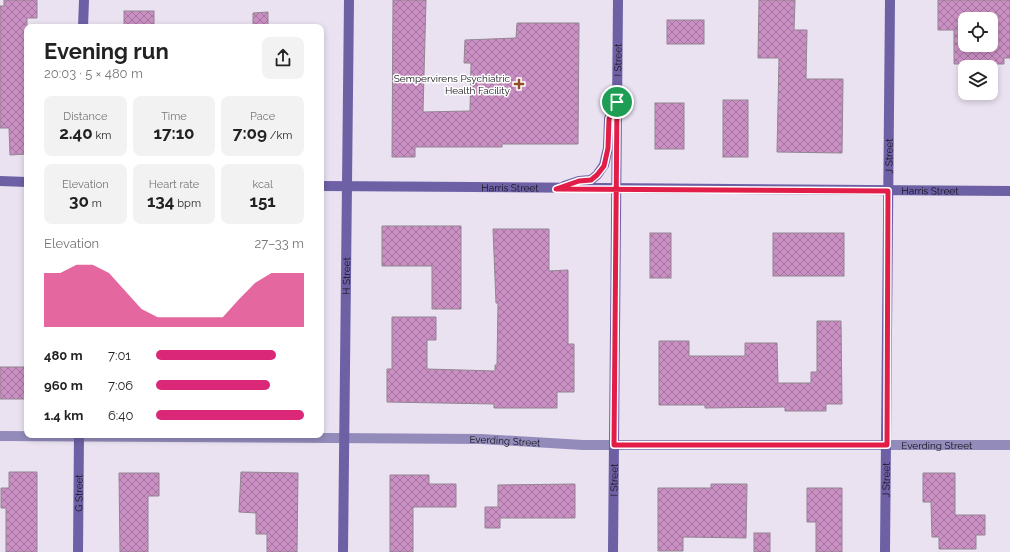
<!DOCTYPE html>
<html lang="en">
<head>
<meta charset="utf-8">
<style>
	body { margin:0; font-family:Raleway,sans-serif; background:#f2f2f2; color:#222; height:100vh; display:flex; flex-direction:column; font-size:15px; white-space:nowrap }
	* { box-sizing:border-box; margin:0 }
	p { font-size:13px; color:#767676 }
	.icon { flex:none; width:22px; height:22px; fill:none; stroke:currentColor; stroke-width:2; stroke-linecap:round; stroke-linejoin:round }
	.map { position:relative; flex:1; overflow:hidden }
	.panel { position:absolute; left:24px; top:24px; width:300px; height:414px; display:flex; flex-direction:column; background:#fff; border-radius:8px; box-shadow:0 2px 6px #0003 }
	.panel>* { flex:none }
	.buttons { position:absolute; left:958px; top:12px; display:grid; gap:8px }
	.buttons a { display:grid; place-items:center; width:40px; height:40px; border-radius:8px; background:#fff; box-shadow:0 2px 6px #0003; font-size:20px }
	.pin { position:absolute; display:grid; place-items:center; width:34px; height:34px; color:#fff; margin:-17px; border:2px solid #fff; border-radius:50%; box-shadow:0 1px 4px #0007 }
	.round { display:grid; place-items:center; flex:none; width:42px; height:42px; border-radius:8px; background:#f2f2f2 }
	.overview { display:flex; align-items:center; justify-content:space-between; height:68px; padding:0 20px }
	h1 { font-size:22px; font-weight:700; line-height:30px }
	.metrics { display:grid; grid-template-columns:repeat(3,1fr); gap:6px; height:68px; padding:4px 20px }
	.metrics div { display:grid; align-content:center; border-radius:8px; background:#f2f2f2; text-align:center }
	.metrics b { font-size:17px; font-weight:700 }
	.metrics small { font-size:11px; font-weight:400 }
	.metrics p { font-size:11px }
	.chart { height:112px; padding:8px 20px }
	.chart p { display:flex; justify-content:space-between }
	.chart svg { width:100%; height:72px; margin-top:4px; fill:#db2777; opacity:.7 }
	ul { padding:0 20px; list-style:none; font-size:13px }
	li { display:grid; grid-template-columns:64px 48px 1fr; align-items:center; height:30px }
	li i { height:10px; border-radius:5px; background:#db2777 }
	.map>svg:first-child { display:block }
</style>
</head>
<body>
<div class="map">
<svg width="1010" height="552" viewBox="0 0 1010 552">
	<defs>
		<pattern id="building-cross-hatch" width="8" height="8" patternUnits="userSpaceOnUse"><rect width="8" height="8" fill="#ca90c3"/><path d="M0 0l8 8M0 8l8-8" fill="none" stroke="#a3749e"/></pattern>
	</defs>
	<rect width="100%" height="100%" fill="#eae1f1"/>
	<!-- building -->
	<g fill="url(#building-cross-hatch)" stroke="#938591" fill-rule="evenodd">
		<polygon points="4,0 37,0 37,18 27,18 27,154 10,155 9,128 0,128 0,6 4,6"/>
		<polygon points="393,0 426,0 423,112 470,111 471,63 464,63 465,40 516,38 517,23 579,23 578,144 502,144 502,147 415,147 415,157 392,157"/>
		<polygon points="759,0 795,0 794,30 807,30 806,79 843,79 842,153 777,152 779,58 758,58"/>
		<path d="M938,0h72v58h-6v6h-50v-34h-16zM965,19h26v26h-26z"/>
		<rect x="124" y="11" width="30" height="16"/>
		<polygon points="268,12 268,27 253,27 253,13"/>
		<rect x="667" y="20" width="37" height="24"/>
		<rect x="723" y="100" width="25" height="57"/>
		<rect x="655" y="103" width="29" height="46"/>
		<polygon points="382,226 461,226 461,309 432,309 432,266 382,266"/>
		<polygon points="493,229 549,229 549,271 568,270 568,344 574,344 574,392 557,392 557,408 494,408 494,404 387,402 387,369 392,369 392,317 436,317 436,340 427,340 427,369 495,371 495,365 497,365 498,303 496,303"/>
		<rect x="650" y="233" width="21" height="45"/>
		<rect x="773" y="233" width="71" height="43"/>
		<polygon points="817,321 841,321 842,404 826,404 826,411 785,411 785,407 705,408 705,405 659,405 659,341 689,341 689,356 745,356 745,343 777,343 778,383 811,383 811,372 817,372"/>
		<rect x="0" y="367" width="27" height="32"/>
		<polygon points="9,472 37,472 37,552 6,552 6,508 1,508 1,488 9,488"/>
		<polygon points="241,472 298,473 297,552 267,552 267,534 256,534 256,513 239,512"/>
		<polygon points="119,473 159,473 159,496 148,496 148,552 120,552"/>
		<polygon points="923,473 955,473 955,515 985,515 985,535 976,535 976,549 939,549 939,537 932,537 931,502 923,502"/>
		<polygon points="390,475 429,475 429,484 456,484 456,507 413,507 413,552 390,552"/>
		<polygon points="575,484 575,518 500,518 500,528 485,528 485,507 498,507 498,485"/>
		<polygon points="711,484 747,484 746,538 683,537 683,551 658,551 658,488 711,488"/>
		<polygon points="807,488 842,488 842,552 816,552 816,522 807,522"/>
		<rect x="754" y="533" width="16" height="19"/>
	</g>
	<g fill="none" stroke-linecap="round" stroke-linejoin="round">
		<!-- street -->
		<path stroke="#938cbb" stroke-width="10" id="s1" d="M0,436l481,3 102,6h427"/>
		<!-- secondary -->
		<g stroke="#6e60a5" stroke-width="10">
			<polyline points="83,27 84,0"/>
			<polyline points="0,181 27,182"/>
			<path id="s2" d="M321,186l689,5"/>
			<polyline points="564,186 579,181 591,180 597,175 604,165 608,148 609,119 615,105"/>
			<path id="s3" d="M78,552l1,-117"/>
			<path id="s4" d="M343,552l6,-552"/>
			<path id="s5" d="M613,552l5,-552"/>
			<path id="s6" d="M885,552l5,-552"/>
		</g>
	</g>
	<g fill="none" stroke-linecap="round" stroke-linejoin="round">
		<!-- route casing -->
		<g stroke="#fff" stroke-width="8">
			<polyline id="route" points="617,102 614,445 887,445 888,191 556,189 579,181 591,180 597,175 604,166 608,148 609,119 617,102"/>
		</g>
		<!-- route -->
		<use href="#route" stroke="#e11d48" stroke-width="5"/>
	</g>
	<!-- markers -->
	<path fill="#934e24" stroke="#fff" stroke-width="1.5" d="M517 78h4v4h4v4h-4v4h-4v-4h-4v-4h4z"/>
	<g text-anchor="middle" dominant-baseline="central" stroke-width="3" stroke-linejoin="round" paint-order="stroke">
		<!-- street labels -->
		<g font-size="10" fill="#161319" stroke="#fff">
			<text stroke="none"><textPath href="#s5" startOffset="492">I Street</textPath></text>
			<text stroke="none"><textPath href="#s6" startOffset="396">J Street</textPath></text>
			<text stroke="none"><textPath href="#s2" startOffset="189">Harris Street</textPath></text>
			<text stroke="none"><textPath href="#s2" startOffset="609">Harris Street</textPath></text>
			<text stroke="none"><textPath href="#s4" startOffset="276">H Street</textPath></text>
			<text stroke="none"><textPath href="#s1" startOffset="505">Everding Street</textPath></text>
			<text stroke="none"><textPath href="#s1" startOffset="937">Everding Street</textPath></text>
			<text stroke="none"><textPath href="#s5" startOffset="72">I Street</textPath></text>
			<text stroke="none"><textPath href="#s6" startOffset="72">J Street</textPath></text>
			<text stroke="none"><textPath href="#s3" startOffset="59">G Street</textPath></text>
		</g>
		<!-- poi labels -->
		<g font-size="10" fill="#161319" stroke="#fff" text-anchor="end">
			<text x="510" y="78">Sempervirens Psychiatric<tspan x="510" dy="12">Health Facility</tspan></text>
		</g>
	</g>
</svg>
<div class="buttons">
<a><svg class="icon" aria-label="locate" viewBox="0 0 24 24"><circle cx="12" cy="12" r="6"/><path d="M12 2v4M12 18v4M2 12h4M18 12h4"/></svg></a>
<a><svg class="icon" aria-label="layers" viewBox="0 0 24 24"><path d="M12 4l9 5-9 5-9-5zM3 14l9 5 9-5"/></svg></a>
</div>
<div class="pin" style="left:617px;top:102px;background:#1e9e55"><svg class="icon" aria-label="arrive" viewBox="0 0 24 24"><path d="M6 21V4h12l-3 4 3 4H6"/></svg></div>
<section class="panel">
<div class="overview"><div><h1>Evening run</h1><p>20:03 · 5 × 480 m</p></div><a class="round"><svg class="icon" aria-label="share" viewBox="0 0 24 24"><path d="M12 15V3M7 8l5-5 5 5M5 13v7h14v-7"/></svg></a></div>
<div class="metrics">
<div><p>Distance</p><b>2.40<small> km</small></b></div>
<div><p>Time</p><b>17:10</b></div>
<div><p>Pace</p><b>7:09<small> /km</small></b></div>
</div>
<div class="metrics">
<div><p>Elevation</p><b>30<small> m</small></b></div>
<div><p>Heart rate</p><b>134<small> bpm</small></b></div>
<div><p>kcal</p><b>151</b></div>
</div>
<div class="chart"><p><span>Elevation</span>27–33 m</p>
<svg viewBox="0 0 160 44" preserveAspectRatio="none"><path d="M0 44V11L10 11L20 6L30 6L40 11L50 22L60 33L70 38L80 38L90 38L100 38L110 38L120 27L130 17L140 11L150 11L160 11V44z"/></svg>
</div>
<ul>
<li><b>480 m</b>7:01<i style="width:81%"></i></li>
<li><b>960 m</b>7:06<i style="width:77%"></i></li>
<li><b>1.4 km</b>6:40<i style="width:100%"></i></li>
</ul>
</section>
</div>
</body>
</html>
